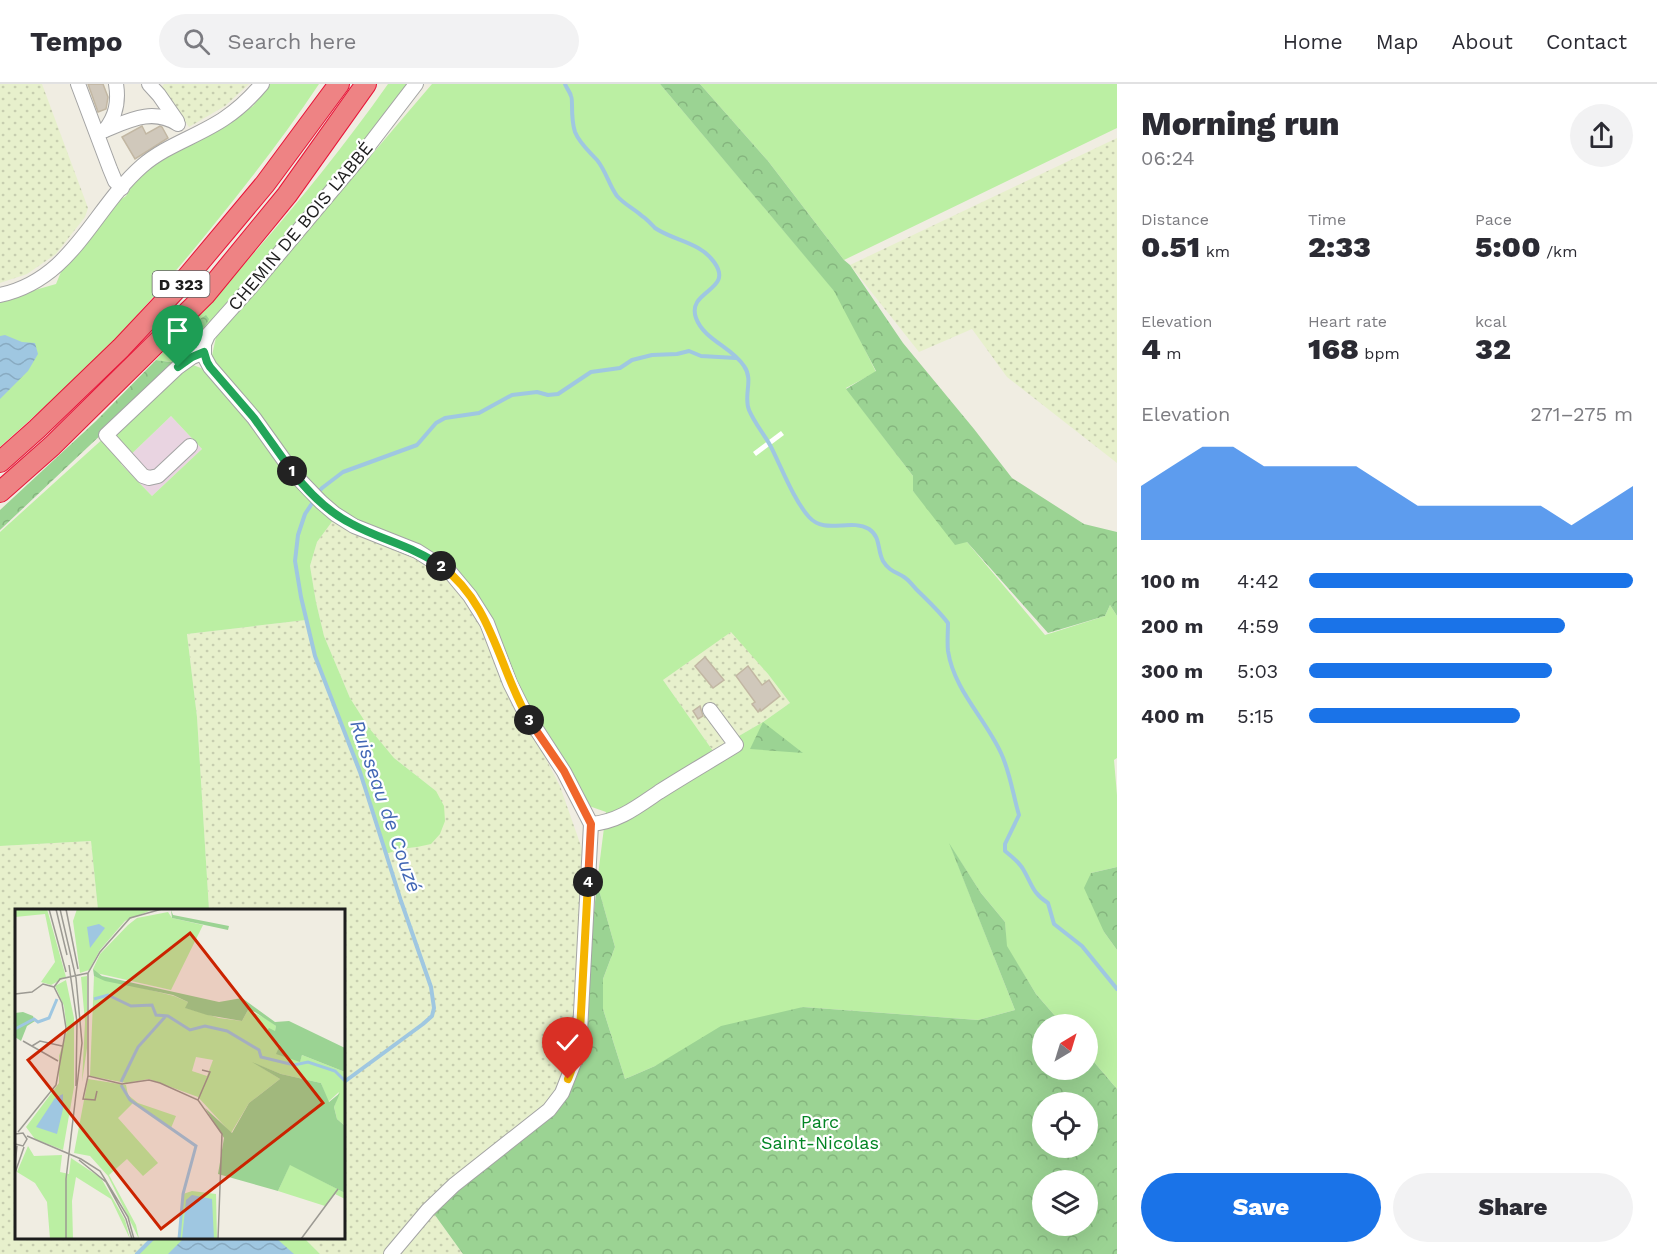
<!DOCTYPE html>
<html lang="en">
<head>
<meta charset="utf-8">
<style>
	body { margin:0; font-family:"Work Sans",sans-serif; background:#f2f2f3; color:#2b2b33; height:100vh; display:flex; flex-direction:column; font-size:22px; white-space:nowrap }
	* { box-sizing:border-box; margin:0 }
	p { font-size:20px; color:#7c7c81 }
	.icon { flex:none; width:33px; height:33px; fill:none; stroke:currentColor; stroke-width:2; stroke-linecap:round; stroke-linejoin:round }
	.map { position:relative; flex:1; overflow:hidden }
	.drawer { display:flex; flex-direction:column; background:#fff; width:540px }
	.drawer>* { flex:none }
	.needle { width:39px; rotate:38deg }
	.tools { position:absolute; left:1032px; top:930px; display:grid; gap:12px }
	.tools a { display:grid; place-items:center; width:66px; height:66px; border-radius:50%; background:#fff; box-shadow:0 6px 24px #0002; font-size:30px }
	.pin { position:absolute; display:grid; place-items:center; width:51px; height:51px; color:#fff; margin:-62px -26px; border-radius:50% 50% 50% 0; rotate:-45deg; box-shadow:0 0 6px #0007 }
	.pin .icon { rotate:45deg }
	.km { position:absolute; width:30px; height:30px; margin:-15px; border-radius:50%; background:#222; color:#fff; font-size:16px; line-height:30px; text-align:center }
	.round { display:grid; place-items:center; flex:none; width:63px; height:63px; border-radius:32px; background:#f2f2f3 }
	.summary { display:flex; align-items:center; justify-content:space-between; height:102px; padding:0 24px }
	h1 { font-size:33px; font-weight:800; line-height:45px }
	.stats { display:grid; grid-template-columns:repeat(3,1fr); gap:9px; height:102px; padding:6px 24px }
	.stats div { display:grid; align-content:center }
	.stats b { font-size:30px; font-weight:800 }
	.stats small { font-size:16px; font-weight:400 }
	.stats p { font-size:16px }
	.chart { height:168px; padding:12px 24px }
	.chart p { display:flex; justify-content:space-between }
	.chart svg { width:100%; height:108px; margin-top:6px; fill:#1a73e8; opacity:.7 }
	.action { display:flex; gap:12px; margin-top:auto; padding:12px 24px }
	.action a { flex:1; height:69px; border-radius:36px; background:#1a73e8; color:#fff; font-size:24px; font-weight:800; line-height:69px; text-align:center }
	.action a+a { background:#f2f2f3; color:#2b2b33 }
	ul { padding:0 24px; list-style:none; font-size:20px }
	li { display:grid; grid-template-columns:96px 72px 1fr; align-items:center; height:45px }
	li i { height:15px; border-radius:8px; background:#1a73e8 }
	header { display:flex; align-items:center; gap:36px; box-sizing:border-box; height:84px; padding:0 30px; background:#fff; border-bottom:2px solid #e1e1e2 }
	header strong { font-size:28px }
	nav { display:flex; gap:33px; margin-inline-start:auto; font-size:21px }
	.search { width:420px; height:54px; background:#f2f2f3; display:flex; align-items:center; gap:15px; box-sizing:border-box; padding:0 21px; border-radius:33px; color:#7c7c81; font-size:22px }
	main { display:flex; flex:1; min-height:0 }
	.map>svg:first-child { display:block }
</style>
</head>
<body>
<header>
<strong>Tempo</strong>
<div class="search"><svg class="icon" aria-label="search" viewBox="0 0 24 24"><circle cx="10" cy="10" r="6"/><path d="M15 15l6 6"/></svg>Search here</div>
<nav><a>Home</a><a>Map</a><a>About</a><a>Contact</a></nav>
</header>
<main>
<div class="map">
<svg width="1117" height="1170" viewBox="0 0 1117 1170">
	<defs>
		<pattern id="farmland-dots" width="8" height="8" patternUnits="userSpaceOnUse" patternTransform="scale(1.5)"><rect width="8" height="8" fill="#e7f0cc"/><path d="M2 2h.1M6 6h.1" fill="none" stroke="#c6cdaf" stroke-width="1.8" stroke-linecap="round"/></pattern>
		<pattern id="forest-crowns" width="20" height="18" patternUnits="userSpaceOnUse" patternTransform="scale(1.5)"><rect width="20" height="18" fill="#9bd393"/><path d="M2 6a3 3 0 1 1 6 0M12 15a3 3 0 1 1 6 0" fill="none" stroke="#85b57e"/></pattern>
		<pattern id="water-waves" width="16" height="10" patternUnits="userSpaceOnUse" patternTransform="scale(1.5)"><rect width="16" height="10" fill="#9fc7e1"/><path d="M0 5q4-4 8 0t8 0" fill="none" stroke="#88aac1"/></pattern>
	</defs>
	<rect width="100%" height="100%" fill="#f0ede2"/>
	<!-- industrial -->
	<polygon fill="#e9d4e1" points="171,332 202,365 152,412 121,380"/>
	<!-- farmland -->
	<g fill="url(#farmland-dots)">
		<polygon points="0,0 42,0 88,124 85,133 56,170 27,190 0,199"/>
		<polygon points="164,0 249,0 225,22 189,43 161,4"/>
		<polygon points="1117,54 1117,379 1007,293 972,245 919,268 850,181"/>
		<polygon points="334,435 421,473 446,492 468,514 535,654 560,702 582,765 574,963 551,1018 385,1170 320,1170 304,1154 344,1154 344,826 209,826 197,633 187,550 306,536 315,572 360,688 386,769 399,765 417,763 436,707 394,674 369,645 350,614 324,552 316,518 310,482 317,458"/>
		<polygon points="732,547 768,590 790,619 763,638 713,667 663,596"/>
		<polygon points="91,757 98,826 16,826 16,1154 153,1154 137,1170 0,1170 0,762"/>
		<polygon points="432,1127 463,1170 396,1170"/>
	</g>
	<!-- grass -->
	<g fill="#bbefa3" fill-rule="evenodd">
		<path d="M269,0h50c-33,50 -69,96 -107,143 -34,42 -70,84 -108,124 -33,33 -69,64 -104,96v-147l56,-16 7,-17 55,-66 8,-5 10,-17 33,-26 60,-32 24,-15z"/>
		<path d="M388,0h23l-42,55 -157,184 -23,21 -12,19 -21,-3c83,-87 163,-178 232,-276z"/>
		<path d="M432,0h228l178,211 38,77 -30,16 67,88v15l54,51 78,93 60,-19 5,-11 7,11v142l-3,2 3,35v72l-26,6 13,59 13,18v139l-29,-34v-31h-26l-26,-30 -30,-48 -1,-24 -24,-29 -30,-46 64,163 -37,10 -175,-13 -148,59 -30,13 -22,-70v-30l12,-32 -18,-64 9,-71 -17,-6 -67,-109 -47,-103 -137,-83 -23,-22 -104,-129 5,-23zM731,548l37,42 22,29 -27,19 -50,29 -50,-71z"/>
		<polygon points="700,0 1117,0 1117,44 844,176 768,77"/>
		<path d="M193,281l13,5 93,117 35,32 -17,23 -7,24 6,36 8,34 26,62 19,30 25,30 42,33 8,15 1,15 -5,13 -9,10 -14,3 -17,2 -14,5 -26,-82 -45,-116 -9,-36 -119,14 10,83 12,193h-111l-7,-69 -91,5v-314l180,-163zM171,332l31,33 -50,47 -31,-32z"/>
		<polygon points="153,1154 304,1154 320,1170 138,1170"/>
	</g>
	<!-- forest -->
	<g fill="url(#forest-crowns)" fill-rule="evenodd">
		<polygon points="660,0 700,0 768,77 844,176 850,181 903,259 974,345 1012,394 1084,440 1117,448 1117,532 1110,521 1105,532 1048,549 967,458 955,461 913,407 913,392 846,305 876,287 834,207"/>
		<path d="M206,231l3,4c-3,8 -10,15 -19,17l-2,-2c4,-9 10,-14 18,-19z"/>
		<polygon points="156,276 177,279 0,446 0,426 96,337"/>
		<polygon points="763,638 803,669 750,665"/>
		<path d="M949,759l32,50 24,29 2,24 29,48 26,30h-20v46h46v-15l29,34v165h-654l-31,-43 131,-112 25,-130 9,-86 18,64 -12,32v30l22,70 30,-13 66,-40 82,-19 175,13 37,-10zM1042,1018h46v46h-46zM1042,1096h46v46h-46z"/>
		<polygon points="1117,783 1117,866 1104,848 1084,804 1091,789"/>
	</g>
	<!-- water -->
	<g fill="url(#water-waves)">
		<polygon points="5,251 22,258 35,259 38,270 28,287 0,315 0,252"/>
		<polygon points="184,1154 276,1154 294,1170 168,1170"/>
	</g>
	<!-- pier -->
	<polygon fill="#fff" points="781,347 784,351 756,372 753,368"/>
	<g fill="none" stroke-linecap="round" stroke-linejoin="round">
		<!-- stream -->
		<g stroke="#9fc7e1" stroke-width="4">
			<path d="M565,0c2,5 5,8 6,12 1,0 1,8 1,9 0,9 0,18 3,27 5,12 14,19 22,28 9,11 12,25 20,36 7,8 17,13 25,20 5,3 9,8 13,12 19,13 45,14 59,34 21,29 -28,28 -18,56 8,22 36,29 48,48 10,14 -1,29 5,44 5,12 14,23 21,35 11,21 23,54 39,72 16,18 41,1 60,12 12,8 8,21 14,32 6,10 13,11 21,16 5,3 9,9 13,13 11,11 22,21 31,33 0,9 -1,19 0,28 6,39 37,67 53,102 9,19 12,42 18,62l-14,29v7c6,5 14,11 18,18 9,15 9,24 25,34l6,21 28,22 35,43"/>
			<polyline points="318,409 322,404 343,388 417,361 436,339 445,334 479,329 512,311 537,308 548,311 558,310 591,288 620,284 632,276 652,271 677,270 689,267 701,272 736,274"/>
			<polyline points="313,418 305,430 298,451 295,477 301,513 315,572 360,688 401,817 431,903 434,924 432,932 423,940 344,998"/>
			<polyline points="137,1170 153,1154"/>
		</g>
	</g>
	<!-- building -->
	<g fill="#d0c8bb" stroke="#c2b7a3" stroke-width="1.5">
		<polygon points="88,0 103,0 108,13 106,25 98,28"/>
		<polygon points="142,42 146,50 160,42 162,43 168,54 135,75 122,53"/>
		<polygon points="705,573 724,596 713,604 695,582"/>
		<polygon points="748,582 762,601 769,596 780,612 761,627 760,625 758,628 752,620 755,618 736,592"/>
		<polygon points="700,622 703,632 698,635 693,627"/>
	</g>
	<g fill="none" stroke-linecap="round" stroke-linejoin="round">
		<!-- minor casing -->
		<g stroke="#a4a4a4" stroke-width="16">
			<g id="minor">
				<polyline points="78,0 110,85 115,97 122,104"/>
				<polyline points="149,0 159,11 177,37"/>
				<path d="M105,46c11,-14 14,-28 11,-46"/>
				<path d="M97,49c28,-10 53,-27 81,-9"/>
				<path d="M0,211c73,-16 92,-85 142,-129 24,-21 57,-30 83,-48 15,-10 26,-21 37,-34"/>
				<polyline points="190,362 158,392 149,394 143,392 106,351 178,283 192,273 204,268"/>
				<path d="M591,740c27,-2 46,-17 68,-32 25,-16 51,-31 77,-47l-26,-35"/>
				<polyline points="391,1170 428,1126 454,1101 549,1026 562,1009 579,966 591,740 564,688 522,623 510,599 487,539 470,512 450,488 417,467 354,442 335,430 321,418 294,390 254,334 210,283 204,272 204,260 208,251 257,196 360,73 416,0"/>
			</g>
		</g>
		<!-- highway casing -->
		<g stroke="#e81438" stroke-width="22">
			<g id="highway">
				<polyline points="0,378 37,345 121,264 183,198 265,100 339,0"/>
				<polyline points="0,408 52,362 205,211 287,111 366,0"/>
			</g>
		</g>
		<!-- minor -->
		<use href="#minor" stroke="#fff" stroke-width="14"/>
		<!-- highway -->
		<use href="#highway" stroke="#ee8384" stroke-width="20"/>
	</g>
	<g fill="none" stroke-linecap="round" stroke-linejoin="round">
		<!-- split-1 casing -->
		<g stroke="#fff" stroke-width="12">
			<polyline id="split-1" points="178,283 192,273 204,268 207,278 210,283 254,334 292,387"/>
		</g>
		<!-- split-2 casing -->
		<g stroke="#fff" stroke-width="12">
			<path id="split-2" d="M292,387c16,21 36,41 60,53 29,16 61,22 89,42"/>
		</g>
		<!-- split-3 casing -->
		<g stroke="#fff" stroke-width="12">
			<path id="split-3" d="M441,482c51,37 58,103 88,154"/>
		</g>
		<!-- split-4 casing -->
		<g stroke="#fff" stroke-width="12">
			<polyline id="split-4" points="529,636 564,687 591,740 588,798"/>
		</g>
		<!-- split-5 casing -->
		<g stroke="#fff" stroke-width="12">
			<polyline id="split-5" points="568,995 579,966 588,798"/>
		</g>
		<!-- split-1 -->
		<use href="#split-1" stroke="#22a559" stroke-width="8"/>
		<!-- split-2 -->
		<use href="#split-2" stroke="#22a559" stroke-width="8"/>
		<!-- split-3 -->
		<use href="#split-3" stroke="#f5b400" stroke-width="8"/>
		<!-- split-4 -->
		<use href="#split-4" stroke="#f0652b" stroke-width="8"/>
		<!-- split-5 -->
		<use href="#split-5" stroke="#f5b400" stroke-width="8"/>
	</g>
	<g text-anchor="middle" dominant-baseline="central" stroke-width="4.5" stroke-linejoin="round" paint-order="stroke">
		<!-- shield labels -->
		<rect fill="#fff" stroke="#616161" stroke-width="1.5" x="152.5" y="187" width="57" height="26" rx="4.5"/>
		<g font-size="16" font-weight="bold" fill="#1d1d1d">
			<text x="181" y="200">D 323</text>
		</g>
		<!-- street labels -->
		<g font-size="18" fill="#1d1d1d" stroke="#fff">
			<text transform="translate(300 142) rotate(-50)">CHEMIN DE BOIS L'ABBÉ</text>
		</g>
		<!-- park labels -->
		<g font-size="18" fill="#028524" stroke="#fff">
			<text x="820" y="1037">Parc<tspan x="820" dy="21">Saint-Nicolas</tspan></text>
		</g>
		<!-- water labels -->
		<g font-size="20" font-style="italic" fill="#4267b5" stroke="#fff">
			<text transform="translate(386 722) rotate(71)">Ruisseau de Couzé</text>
		</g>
	</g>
	<!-- overview -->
	<g transform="translate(15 825)">
		<rect width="330" height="330" fill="#f0ede2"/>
		<path d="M0,0h32l19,68 -15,8 -10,-3 14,-20 -10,-48 -30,3zM62,0h77l-29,12 -25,29 -11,20 -9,3 -7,-52zM153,3l4,6 31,7 -32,65 -75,-17 -3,-4 7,-15 28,-29 9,-7zM72,67v72l-5,34 3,-60 -4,-45zM79,67l80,20 14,6 -2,6 33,10 23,3 6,-11 17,8 11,8 -2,14 26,21 2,-6 43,17v54l-8,-7 -3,-12 5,-15 -11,10 -7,-19 -40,-9 -25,-10 24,15 -31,24 -18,30 -33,-36 -49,-18 -23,4 -36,-7zM181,148l17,3 -6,16 -15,-5zM51,71l8,38v69l-11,63 -28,-11 -9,-12 33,-44v-27l8,-25 -3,-25 -9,-20zM73,170l38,6 2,10 10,8 38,13 -5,12 -38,-25 -15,15 40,45 -15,13 -16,-17 -18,16 27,50 3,14 -31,-63 -18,-20 -16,-3zM13,237l6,10 28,-1 -2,17 9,2 2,-16 30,20 24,42 5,19 -19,-40 -35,-22 -4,24 1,38h-23l-3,-37 -12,-19 -18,-11zM275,255l55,29v6l-10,-5 -10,12 -47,-15zM177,282l24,3 1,45h-38l4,-45z" fill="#bbefa3" fill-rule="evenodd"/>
		<path d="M156,1l2,5 56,11 -1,4 -56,-12zM78,60l9,7 117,26 23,-4 33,24 14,-1 56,27v24l-43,-17 -2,7 -24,-8 4,-9 -14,-13 3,-4 6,3 1,-5 -21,-14 -7,-2 -6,11 -35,-6 -22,-7 3,-6 -15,-7 -68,-14 -11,-5zM8,103l10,4 2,5 -8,5 -6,15 -6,-4v-24zM237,153l29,12 40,9 8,19 11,-9 -6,14 3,12 8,7v67l-55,-28 -12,26 -60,-17 6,-36 -19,-30 27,25 17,-30 31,-24z" fill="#9bd393"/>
		<path d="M84,15l6,4 -15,20 -3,-21zM48,185v15l-6,25 -21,-7 19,-29zM177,286l20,4 2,40h-32l4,-39z" fill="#9fc7e1"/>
		<path fill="none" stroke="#9fc7e1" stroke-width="3" d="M79,90l14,-4 23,11 21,-1 4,10 12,1 22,14 15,-4 22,5 32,19 2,7 33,8 14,-3 27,9 10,10M0,120l19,-10 4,3 11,-4 8,-19M106,173l17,-35 27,-30M106,176l9,15 66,46 -13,48 -4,45"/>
		<path fill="none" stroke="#9c9a93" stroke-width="1.5" d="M34,0l17,63M41,0l11,46M45,0l16,69 6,65 -16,136v60M51,0l12,60M54,56l8,57 -1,64M73,64v103l34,8 27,-4 11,3 38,17 24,34 -4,105M39,78l6,-8 28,-6 12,-21 30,-34 32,-9M0,85l17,-2 11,-8 11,3 8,16 4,25 -10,57 -38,47M8,132l35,20M17,137l8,-5 22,5M73,167l-5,23 12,1 2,-9M183,191l12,-28 -8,-2M0,225l8,-1 4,6 -4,7 -8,-2M12,227l54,23 19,12 28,46 6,22M64,251l27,22 20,37 6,20M0,256l2,-19M0,264l9,-26M286,330l37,-50"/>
		<path fill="#cb2300" fill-opacity="0.15" stroke="#cb2300" stroke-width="3" d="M175,24l133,170 -162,126 -133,-169z"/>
		<rect width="330" height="330" fill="none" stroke="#1d1d1d" stroke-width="3"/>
	</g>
</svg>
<div class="tools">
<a><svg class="needle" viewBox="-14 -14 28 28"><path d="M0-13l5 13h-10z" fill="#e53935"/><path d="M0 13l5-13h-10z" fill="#7c7c81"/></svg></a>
<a><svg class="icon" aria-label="locate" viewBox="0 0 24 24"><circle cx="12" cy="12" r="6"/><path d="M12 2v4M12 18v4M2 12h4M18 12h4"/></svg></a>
<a><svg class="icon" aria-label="layers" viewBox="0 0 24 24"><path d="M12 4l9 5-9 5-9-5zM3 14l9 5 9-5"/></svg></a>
</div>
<div class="pin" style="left:178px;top:283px;background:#1e9e55"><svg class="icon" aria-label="arrive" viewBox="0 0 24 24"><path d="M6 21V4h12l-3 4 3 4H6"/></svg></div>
<div class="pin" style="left:568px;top:995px;background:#d93025"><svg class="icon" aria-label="check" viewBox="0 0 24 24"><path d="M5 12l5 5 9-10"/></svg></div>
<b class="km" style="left:292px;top:387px">1</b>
<b class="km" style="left:441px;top:482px">2</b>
<b class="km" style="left:529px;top:636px">3</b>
<b class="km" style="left:588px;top:798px">4</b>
</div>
<section class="drawer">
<div class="summary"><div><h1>Morning run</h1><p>06:24</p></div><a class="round"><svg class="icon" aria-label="share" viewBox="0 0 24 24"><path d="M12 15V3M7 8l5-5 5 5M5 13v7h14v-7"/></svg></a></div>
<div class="stats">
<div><p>Distance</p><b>0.51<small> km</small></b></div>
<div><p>Time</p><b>2:33</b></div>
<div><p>Pace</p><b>5:00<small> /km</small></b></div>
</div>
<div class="stats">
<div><p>Elevation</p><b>4<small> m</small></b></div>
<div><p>Heart rate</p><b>168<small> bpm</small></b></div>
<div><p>kcal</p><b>32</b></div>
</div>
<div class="chart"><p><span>Elevation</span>271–275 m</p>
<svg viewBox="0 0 160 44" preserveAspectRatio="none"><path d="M0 44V22L10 14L20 6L30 6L40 14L50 14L60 14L70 14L80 22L90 30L100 30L110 30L120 30L130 30L140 38L150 30L160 22V44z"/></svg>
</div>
<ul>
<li><b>100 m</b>4:42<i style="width:100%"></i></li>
<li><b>200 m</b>4:59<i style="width:79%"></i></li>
<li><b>300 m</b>5:03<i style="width:75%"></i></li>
<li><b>400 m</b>5:15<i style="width:65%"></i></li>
</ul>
<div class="action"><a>Save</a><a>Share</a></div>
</section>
</main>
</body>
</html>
